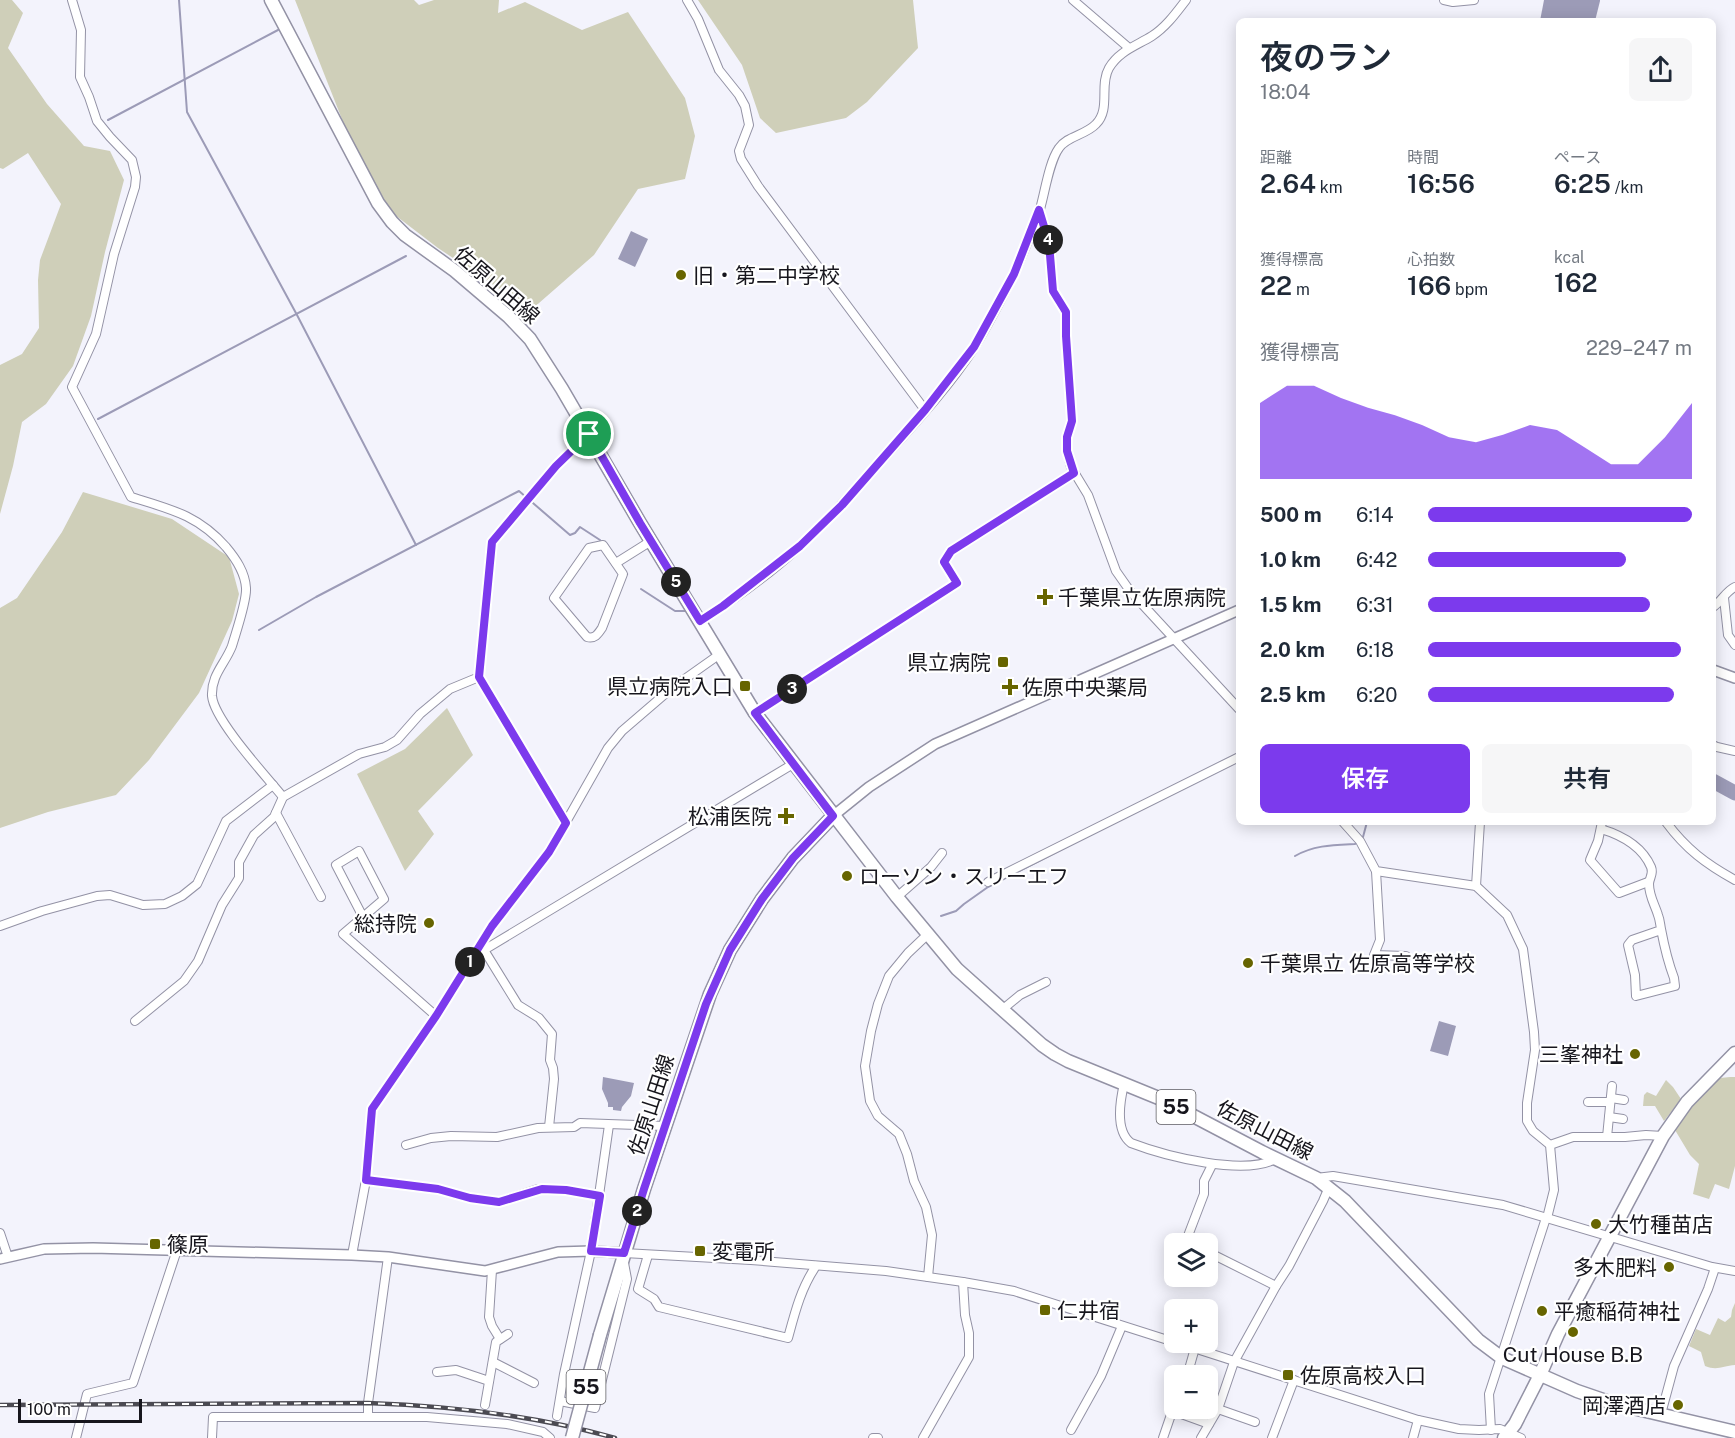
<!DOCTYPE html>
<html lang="ja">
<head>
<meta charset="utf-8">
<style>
	body { margin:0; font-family:"Public Sans","Noto Sans JP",sans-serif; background:#f6f6f7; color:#1f2937; height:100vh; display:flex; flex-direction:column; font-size:22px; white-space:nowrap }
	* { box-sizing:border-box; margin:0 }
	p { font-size:20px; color:#747a83 }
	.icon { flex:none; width:33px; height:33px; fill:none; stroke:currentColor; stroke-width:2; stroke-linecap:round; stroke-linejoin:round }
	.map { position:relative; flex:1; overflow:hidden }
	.drawer { position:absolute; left:1236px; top:18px; width:480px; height:807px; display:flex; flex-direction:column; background:#fff; border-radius:9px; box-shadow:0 3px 15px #0003 }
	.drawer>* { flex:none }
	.controls { position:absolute; left:1164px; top:1233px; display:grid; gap:12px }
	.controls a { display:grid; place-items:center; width:54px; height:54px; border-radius:9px; background:#fff; box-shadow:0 3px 15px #0003; font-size:30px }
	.scale { position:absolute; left:18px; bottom:15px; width:124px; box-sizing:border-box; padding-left:6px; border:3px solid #17161d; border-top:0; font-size:16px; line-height:21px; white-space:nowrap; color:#17161d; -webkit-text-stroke:4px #fff; paint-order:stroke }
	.pin { position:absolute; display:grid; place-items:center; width:51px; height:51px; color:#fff; margin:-26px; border:3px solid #fff; border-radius:50%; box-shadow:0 2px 6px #0007 }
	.km { position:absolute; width:30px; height:30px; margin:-15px; border-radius:50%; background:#222; color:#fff; font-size:16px; line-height:30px; text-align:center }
	.round { display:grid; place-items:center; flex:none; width:63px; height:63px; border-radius:9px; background:#f6f6f7 }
	.headline { display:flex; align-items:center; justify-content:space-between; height:102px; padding:0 24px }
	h1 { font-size:33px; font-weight:600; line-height:45px }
	.metrics { display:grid; grid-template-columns:repeat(3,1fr); gap:9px; height:102px; padding:6px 24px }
	.metrics div { display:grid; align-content:center }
	.metrics b { font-size:26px; font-weight:600 }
	.metrics small { font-size:16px; font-weight:400 }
	.metrics p { font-size:16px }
	.chart { height:168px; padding:12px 24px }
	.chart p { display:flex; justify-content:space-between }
	.chart svg { width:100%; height:108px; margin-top:6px; fill:#7c3aed; opacity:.7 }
	.action { display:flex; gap:12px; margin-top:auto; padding:12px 24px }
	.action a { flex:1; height:69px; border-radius:9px; background:#7c3aed; color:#fff; font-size:24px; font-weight:600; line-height:69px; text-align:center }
	.action a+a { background:#f6f6f7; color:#1f2937 }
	ul { padding:0 24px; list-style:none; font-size:20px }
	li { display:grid; grid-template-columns:96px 72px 1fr; align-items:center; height:45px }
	li i { height:15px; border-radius:8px; background:#7c3aed }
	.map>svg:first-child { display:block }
</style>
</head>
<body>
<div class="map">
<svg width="1735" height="1438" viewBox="0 0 1735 1438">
	<rect width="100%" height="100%" fill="#f3f3fc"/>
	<!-- green -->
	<g fill="#cfcfb9">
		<polygon points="0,0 12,0 23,13 8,48 47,104 84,146 110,151 124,180 105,252 91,316 73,366 46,404 22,422 13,466 0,514 0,365 22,354 39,328 38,280 40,260 61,204 28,153 3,169 0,168"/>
		<polygon points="295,0 414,0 419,5 434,0 499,0 498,13 525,2 582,30 628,12 685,98 695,136 685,179 638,189 594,255 531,310 438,248 391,212 349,137"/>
		<polygon points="698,0 913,0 918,48 867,102 846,118 776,133 760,118 742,65"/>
		<polygon points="83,492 172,519 229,557 239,594 232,621 199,693 149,760 116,795 48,812 0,828 0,608 17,598 62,532"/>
		<polygon points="447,708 473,755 418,811 434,834 405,871 357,774 405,749"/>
		<path d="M1735,1077v89l-6,23 -14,-5 -6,15 -16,-5 6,-30 -9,-9 -15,-25c9,-15 25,-40 41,-50 5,-3 13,-3 19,-3z"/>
		<polygon points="1666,1080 1673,1087 1681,1099 1664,1121 1655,1106 1643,1106 1644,1095 1647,1092 1656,1096"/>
		<path d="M1735,1303v62c-12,1 -18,6 -30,1l-4,-14 -12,-6 7,-17 14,6 8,-17 7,4 6,-5 1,-7z"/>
	</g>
	<!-- water -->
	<g fill="#9c9bb7">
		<polygon points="1544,0 1600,0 1600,1 1595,21 1540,21"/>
		<polygon points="631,231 648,239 635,267 618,259"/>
		<polygon points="1439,1021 1456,1026 1448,1056 1430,1051"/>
		<polygon points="603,1077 634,1083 631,1096 622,1107 621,1111 613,1110 613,1107 608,1107 608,1103 602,1089"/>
	</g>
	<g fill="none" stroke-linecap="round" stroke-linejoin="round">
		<!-- stream -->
		<g stroke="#9c9bb7" stroke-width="2">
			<polyline points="179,0 187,112 297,315 416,545"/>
			<polyline points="108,120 278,30"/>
			<polyline points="98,419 406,256"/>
			<polyline points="641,589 675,611 685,611"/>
			<polyline points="259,630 316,597 519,491 570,535 575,533 580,527 600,540"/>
			<path d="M1295,856c19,-11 39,-11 60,-12l8,-7 4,-15"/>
			<polyline points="941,916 956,911 964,904 988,887 1068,846"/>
		</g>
		<!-- river -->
		<polyline stroke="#9c9bb7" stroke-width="15" points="1713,781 1735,793"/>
		<!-- minor casing -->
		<g stroke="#9392a5" stroke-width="10">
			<g id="minor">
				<path d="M72,0l9,30 -1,47 9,20 8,24 13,16 22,23 4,17 -1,10 -21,67 -18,80 -24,53 59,110c39,12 67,18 95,50 10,12 19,25 20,41 1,13 -10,44 -14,58 -7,18 -21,29 -20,50 2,24 54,80 71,101"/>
				<polyline points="687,0 698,19 719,70 739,95 745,106 749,125 739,151 741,159 758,186 925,410"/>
				<polyline points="1073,0 1129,48"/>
				<polyline points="1444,0 1453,2 1474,0"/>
				<polyline points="1039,209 1049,243 1053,291 1066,312 1066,336 1072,421 1067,437 1067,451 1071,467 1088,495 1116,571 1130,591 1239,709"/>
				<path d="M603,545l20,29 -21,54c-4,6 -7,11 -15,9l-33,-39 35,-50z"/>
				<polyline points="616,563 651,541"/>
				<polyline points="1724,598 1728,635 1735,645"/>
				<path d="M1713,607c8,-5 13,-16 22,-20"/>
				<path d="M700,621c35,-22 71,-48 101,-76 29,-27 55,-56 81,-85 32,-36 66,-72 92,-112 14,-23 27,-48 39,-72 10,-21 19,-45 27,-67 5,-17 9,-47 19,-61 8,-12 27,-13 37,-24 15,-15 3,-39 13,-56 10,-17 27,-22 43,-32 14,-9 24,-23 34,-36"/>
				<polyline points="755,713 957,583 944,562 951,551 1074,473"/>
				<polyline points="1713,745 1717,747 1735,751"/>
				<polyline points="276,813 321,897"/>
				<polyline points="1343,822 1360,841 1376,871 1476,886 1507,915 1523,949 1534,1032 1535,1050 1527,1103 1527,1121 1533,1131 1550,1145 1554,1190 1547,1218"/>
				<polyline points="1602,822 1598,841 1590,860 1619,893 1648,882"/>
				<path d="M1666,822c20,27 40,42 69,58"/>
				<polyline points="566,823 479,677 492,542 556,466 589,434"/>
				<path d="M1601,829c20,6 41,17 50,38 3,7 -2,11 -2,17 0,12 6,21 9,31 2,5 2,9 3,14 3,16 7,33 13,49l1,8 -39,10 -1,-21 -7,-30 4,-5 29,-10"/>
				<polyline points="1376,871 1380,940 1374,955 1406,956"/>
				<polyline points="988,882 1239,757"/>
				<polyline points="1476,886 1480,822"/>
				<polyline points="897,897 931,867 942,853"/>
				<polyline points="363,917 336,865 359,851 384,899 343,934 436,1016"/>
				<polyline points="0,926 42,911 97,896 110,895 143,905 165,904 182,896 197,884 226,821 273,785"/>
				<polyline points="927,935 908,953 889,976 878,1004 871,1031 865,1066 870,1101 878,1116 899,1134 907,1154 914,1181 926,1207 932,1235 928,1277"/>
				<polyline points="484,950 518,1005 539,1018 552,1034 550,1060 553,1068 554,1079 549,1127"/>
				<polyline points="474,956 793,764"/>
				<polyline points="1003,1009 1020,995 1046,982"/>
				<polyline points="135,1021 184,981 198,961 222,905 239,878 239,862 254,835 274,817 283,797 359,754 385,747 397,740 420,714 450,689 479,677"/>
				<path d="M1124,1084c-4,17 -9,47 7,59 34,13 115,34 146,15"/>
				<polyline points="1611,1098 1624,1100"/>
				<polyline points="1588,1102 1610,1102"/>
				<polyline points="1609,1117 1623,1119"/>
				<polyline points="1607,1137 1612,1086"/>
				<polyline points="406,1145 431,1138 451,1136 497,1137 538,1128 574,1127 580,1123 665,1126"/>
				<polyline points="1550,1145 1573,1137 1625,1137 1646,1135 1663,1136"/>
				<polyline points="1316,1178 1333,1176 1503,1205 1712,1267 1735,1271"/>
				<polyline points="366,1180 438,1189 470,1198 499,1202 538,1189 566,1190 600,1196"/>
				<polyline points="0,1233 8,1257"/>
				<polyline points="1191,1244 1186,1241 1204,1194 1204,1181 1212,1165"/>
				<polyline points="1208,1252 1276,1286"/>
				<polyline points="624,1253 751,1260 886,1271 963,1282 1014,1291 1174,1342"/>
				<polyline points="352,1255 366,1180 372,1109 436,1016 492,926 549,852 608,748 622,731 672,688 720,654"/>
				<path d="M648,1255l-10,34 16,10 5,8 129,31c7,-26 13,-50 28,-72"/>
				<polyline points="492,1270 489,1317 492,1326 500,1339"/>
				<polyline points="1175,1342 1418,1420 1459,1429 1479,1430 1500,1429 1521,1438"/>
				<polyline points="493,1362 534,1383"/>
				<polyline points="437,1372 456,1370 489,1381"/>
				<polyline points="1187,1376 1195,1348"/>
				<polyline points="560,1401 595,1408 627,1279 624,1263"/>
				<polyline points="485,1405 496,1342 508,1334"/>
				<polyline points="1218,1409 1255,1422"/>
				<polyline points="1173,1411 1209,1424"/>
				<polyline points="1661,1414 1674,1366 1708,1289 1715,1268"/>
				<polyline points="368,1416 368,1403 388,1257"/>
				<polyline points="557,1416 564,1374 591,1251 609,1125"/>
				<polyline points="1071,1430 1101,1376 1122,1326"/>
				<polyline points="1491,1430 1489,1394 1546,1218"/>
				<polyline points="76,1438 87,1394 133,1383 177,1250"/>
				<polyline points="212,1438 213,1417 427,1417 507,1424 543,1432 550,1438"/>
				<polyline points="873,1438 878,1438"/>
				<polyline points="923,1438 969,1357 969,1333 965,1315 963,1282"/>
				<polyline points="1163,1438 1174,1406"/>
				<polyline points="1201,1438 1218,1409 1234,1362 1276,1286 1289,1266 1323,1201 1329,1187"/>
				<polyline points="1272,1438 1294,1380"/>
				<polyline points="1413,1438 1418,1420"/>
			</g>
		</g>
		<!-- tertiary casing -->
		<g stroke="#9392a5" stroke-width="12">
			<g id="tertiary">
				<polyline points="1713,670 1735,678"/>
				<polyline points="833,816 869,787 935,744 1239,610"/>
				<polyline points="0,1259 44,1249 93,1248 352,1255 388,1257 485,1271 558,1252 591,1251 624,1253"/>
			</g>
		</g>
		<!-- primary casing -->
		<g stroke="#9392a5" stroke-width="15">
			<g id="primary">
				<polyline points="271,0 378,203 392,222 405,235 455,271 509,317 530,339 562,389 640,523 755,713 897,897 957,969 1042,1045 1055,1054 1068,1061 1161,1099 1262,1152 1316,1178 1345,1201 1478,1340 1502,1358 1577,1391 1612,1403 1735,1432"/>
				<polyline points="600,1335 644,1189 710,994 730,950 762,899 793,858 833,816"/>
				<polyline points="1504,1438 1515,1424 1540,1375 1558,1334 1663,1136 1687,1102 1735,1053"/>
			</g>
		</g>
		<!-- minor -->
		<use href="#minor" stroke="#fff" stroke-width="8"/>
		<!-- tertiary -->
		<use href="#tertiary" stroke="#fff" stroke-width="9"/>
		<!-- primary -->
		<use href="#primary" stroke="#fff" stroke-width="12"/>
		<!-- rail casing -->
		<g stroke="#4b4a52" stroke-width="4.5">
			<path id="rail" d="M0,1405l368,-2c84,3 166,12 247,35"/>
		</g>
		<!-- rail -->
		<use href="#rail" stroke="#fff" stroke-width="2" stroke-dasharray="7" stroke-linecap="butt"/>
		<!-- primary-bridge casing -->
		<g stroke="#9392a5" stroke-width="15" stroke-linecap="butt">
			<polyline id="primary-bridge" points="572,1438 600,1335"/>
		</g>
		<!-- primary-bridge -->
		<use href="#primary-bridge" stroke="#fff" stroke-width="12"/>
	</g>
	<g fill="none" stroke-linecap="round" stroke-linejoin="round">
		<!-- route casing -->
		<g stroke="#fff" stroke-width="12">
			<polygon id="route" points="1039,210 1049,243 1053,291 1066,312 1066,336 1072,421 1067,437 1067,451 1074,473 951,551 944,562 957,583 755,713 833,816 793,858 762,899 730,950 706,1004 644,1189 624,1253 591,1251 600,1196 566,1190 542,1189 499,1202 470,1198 438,1189 366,1180 372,1109 436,1016 492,926 549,852 566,823 479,677 492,542 556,466 589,434 640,523 700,621 723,606 800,546 842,505 925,410 974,347 1014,274"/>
		</g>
		<!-- route -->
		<use href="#route" stroke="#7c3aed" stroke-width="8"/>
	</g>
	<!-- markers -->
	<g fill="#676500" stroke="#fff" stroke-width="2">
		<circle cx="681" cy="275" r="6"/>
		<path d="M1042 588h6v6h6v6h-6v6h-6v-6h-6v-6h6z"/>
		<rect x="997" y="656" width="12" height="12" rx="3"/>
		<rect x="739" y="680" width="12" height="12" rx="3"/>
		<path d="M1007 678h6v6h6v6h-6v6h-6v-6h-6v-6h6z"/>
		<path d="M783 807h6v6h6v6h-6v6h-6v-6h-6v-6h6z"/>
		<circle cx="847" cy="876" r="6"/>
		<circle cx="429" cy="923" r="6"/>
		<circle cx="1248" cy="963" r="6"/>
		<circle cx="1635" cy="1054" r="6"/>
		<circle cx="1596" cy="1224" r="6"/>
		<rect x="149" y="1238" width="12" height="12" rx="3"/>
		<rect x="694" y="1245" width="12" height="12" rx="3"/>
		<circle cx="1669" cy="1267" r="6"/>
		<rect x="1039" y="1304" width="12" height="12" rx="3"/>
		<circle cx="1542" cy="1311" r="6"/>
		<circle cx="1573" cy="1332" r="6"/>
		<rect x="1282" y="1369" width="12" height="12" rx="3"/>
		<circle cx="1678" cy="1405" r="6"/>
	</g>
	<g text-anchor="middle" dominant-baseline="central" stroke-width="4.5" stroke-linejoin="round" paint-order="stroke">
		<!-- shield labels -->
		<g fill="#fff" stroke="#5d5c61" stroke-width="1.5">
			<rect x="1156.5" y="1090" width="39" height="34" rx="4.5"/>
			<rect x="566.5" y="1370" width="39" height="34" rx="4.5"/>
		</g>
		<g font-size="20" font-weight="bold" fill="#17161d">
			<text x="1176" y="1107">55</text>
			<text x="586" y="1387">55</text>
		</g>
		<!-- poi labels -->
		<g font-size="21" fill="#17161d" stroke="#fff" text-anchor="start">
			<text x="693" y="275">旧・第二中学校</text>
			<text x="1058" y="597">千葉県立佐原病院</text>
			<text x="991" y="662" text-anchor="end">県立病院</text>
			<text x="733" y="686" text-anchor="end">県立病院入口</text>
			<text x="1022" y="687">佐原中央薬局</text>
			<text x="772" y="816" text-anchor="end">松浦医院</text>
			<text x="859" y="876">ローソン・スリーエフ</text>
			<text x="417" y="923" text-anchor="end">総持院</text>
			<text x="1260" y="963">千葉県立 佐原高等学校</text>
			<text x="1623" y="1054" text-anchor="end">三峯神社</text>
			<text x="1608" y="1224">大竹種苗店</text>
			<text x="167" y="1244">篠原</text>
			<text x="712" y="1251">変電所</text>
			<text x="1657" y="1267" text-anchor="end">多木肥料</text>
			<text x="1057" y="1310">仁井宿</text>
			<text x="1554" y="1311">平癒稲荷神社</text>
			<text x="1573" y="1354" text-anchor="middle">Cut House B.B</text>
			<text x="1300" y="1375">佐原高校入口</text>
			<text x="1666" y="1405" text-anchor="end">岡澤酒店</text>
		</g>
		<!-- street labels -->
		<g font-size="21" fill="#17161d" stroke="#fff">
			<text transform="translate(497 285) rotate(41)">佐原山田線</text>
			<text transform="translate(651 1105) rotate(-72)">佐原山田線</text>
			<text transform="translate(1265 1130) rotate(27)">佐原山田線</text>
		</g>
	</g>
</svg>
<div class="controls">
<a><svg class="icon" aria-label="layers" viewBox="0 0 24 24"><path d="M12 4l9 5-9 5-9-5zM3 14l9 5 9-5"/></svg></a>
<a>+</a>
<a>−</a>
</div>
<div class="scale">100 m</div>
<div class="pin" style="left:589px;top:434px;background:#1e9e55"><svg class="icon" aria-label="arrive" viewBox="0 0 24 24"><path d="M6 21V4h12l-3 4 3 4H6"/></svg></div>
<b class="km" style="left:470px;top:962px">1</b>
<b class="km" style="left:637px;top:1211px">2</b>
<b class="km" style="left:792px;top:689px">3</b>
<b class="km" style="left:1048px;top:240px">4</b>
<b class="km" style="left:676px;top:582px">5</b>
<section class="drawer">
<div class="headline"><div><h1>夜のラン</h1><p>18:04</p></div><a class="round"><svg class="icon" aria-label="share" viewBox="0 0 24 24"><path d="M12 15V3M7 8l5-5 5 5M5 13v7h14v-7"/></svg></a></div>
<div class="metrics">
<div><p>距離</p><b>2.64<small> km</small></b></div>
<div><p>時間</p><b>16:56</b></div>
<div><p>ペース</p><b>6:25<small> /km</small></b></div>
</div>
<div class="metrics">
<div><p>獲得標高</p><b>22<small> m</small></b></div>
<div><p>心拍数</p><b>166<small> bpm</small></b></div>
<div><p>kcal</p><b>162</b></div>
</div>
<div class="chart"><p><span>獲得標高</span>229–247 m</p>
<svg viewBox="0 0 160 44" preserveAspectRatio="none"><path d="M0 44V13L10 6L20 6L30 11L40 15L50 18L60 22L70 27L80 29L90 26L100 22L110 24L120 31L130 38L140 38L150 27L160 13V44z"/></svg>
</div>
<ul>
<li><b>500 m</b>6:14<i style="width:100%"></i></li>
<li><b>1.0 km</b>6:42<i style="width:75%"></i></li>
<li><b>1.5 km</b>6:31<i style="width:84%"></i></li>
<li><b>2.0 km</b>6:18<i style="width:96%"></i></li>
<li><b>2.5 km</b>6:20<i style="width:93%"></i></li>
</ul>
<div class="action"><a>保存</a><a>共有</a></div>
</section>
</div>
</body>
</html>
